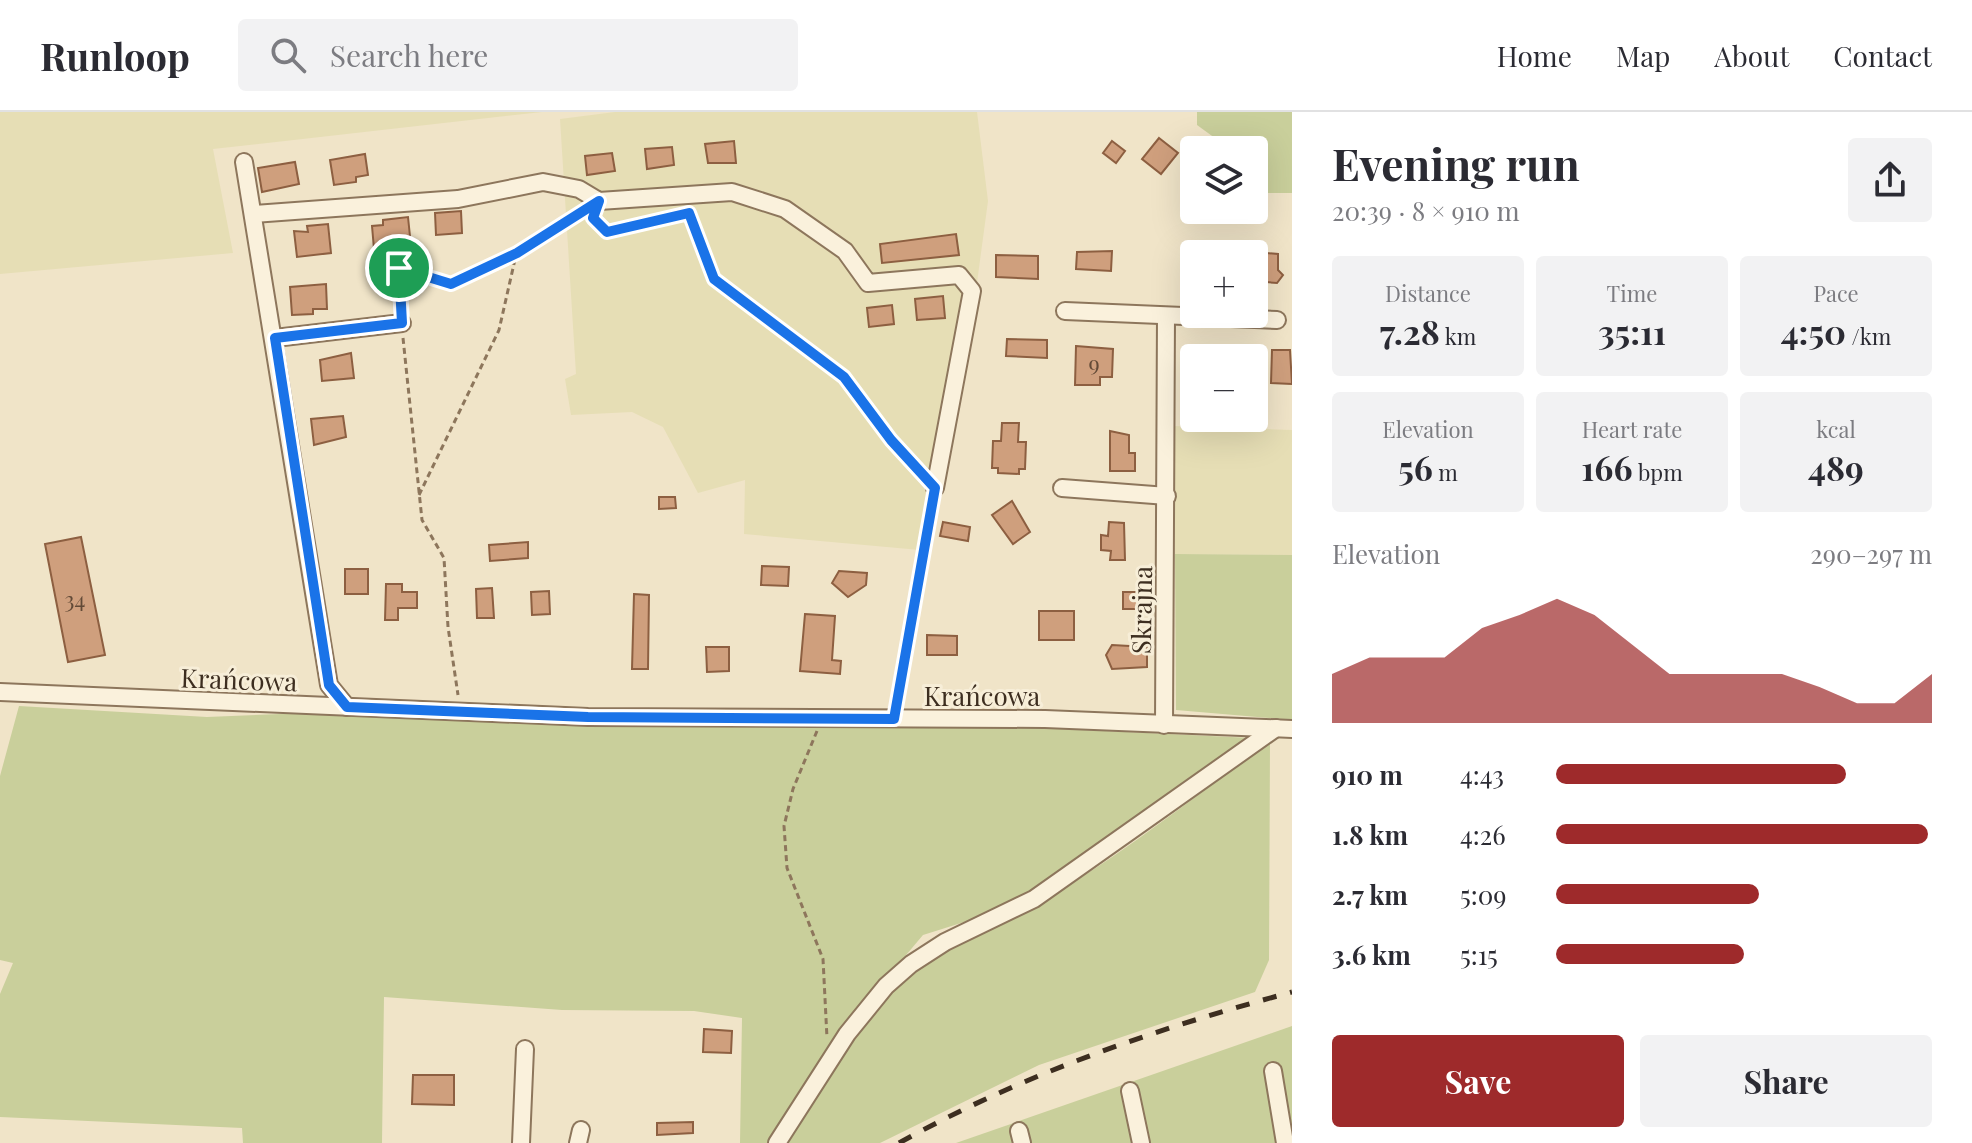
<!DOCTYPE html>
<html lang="en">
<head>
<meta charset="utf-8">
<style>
	body { margin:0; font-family:"Playfair Display",serif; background:#f2f2f3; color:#2b2b33; height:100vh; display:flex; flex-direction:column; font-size:30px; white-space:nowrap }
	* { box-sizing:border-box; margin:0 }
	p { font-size:26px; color:#7c7c81 }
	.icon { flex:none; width:44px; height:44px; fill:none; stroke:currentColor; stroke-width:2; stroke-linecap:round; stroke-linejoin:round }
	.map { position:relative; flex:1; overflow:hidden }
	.drawer { display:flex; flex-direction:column; background:#fff; width:680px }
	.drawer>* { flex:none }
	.controls { position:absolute; left:1180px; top:24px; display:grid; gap:16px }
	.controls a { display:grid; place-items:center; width:88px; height:88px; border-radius:8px; background:#fff; box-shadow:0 8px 32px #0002; font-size:40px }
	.pin { position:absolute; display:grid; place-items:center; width:68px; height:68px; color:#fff; margin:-34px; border:4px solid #fff; border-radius:50%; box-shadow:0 2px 8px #0007 }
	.round { display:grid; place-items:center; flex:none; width:84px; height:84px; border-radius:8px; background:#f2f2f3 }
	.summary { display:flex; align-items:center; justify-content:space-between; height:136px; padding:0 40px }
	h1 { font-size:44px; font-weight:700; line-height:60px }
	.stats { display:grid; grid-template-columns:repeat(3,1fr); gap:12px; height:136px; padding:8px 40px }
	.stats div { display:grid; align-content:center; border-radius:8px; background:#f2f2f3; text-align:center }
	.stats b { font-size:34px; font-weight:700 }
	.stats small { font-size:22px; font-weight:400 }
	.stats p { font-size:22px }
	.chart { height:224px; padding:16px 40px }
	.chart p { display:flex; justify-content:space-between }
	.chart svg { width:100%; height:144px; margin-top:8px; fill:#9e2a2b; opacity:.7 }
	.primary-button { display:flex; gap:16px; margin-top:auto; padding:16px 40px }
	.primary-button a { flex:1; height:92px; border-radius:8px; background:#9e2a2b; color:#fff; font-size:32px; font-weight:700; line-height:92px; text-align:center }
	.primary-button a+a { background:#f2f2f3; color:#2b2b33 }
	ul { padding:0 40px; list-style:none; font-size:26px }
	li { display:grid; grid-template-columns:128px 96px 1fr; align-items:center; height:60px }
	li i { height:20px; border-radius:10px; background:#9e2a2b }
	header { display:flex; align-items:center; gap:48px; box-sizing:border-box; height:112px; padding:0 40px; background:#fff; border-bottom:2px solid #e1e1e2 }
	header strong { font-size:38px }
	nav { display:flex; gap:44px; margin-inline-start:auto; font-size:28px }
	.search { width:560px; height:72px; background:#f2f2f3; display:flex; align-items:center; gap:20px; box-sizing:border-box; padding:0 28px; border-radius:8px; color:#7c7c81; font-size:30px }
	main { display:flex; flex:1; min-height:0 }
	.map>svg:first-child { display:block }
</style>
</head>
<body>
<header>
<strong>Runloop</strong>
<div class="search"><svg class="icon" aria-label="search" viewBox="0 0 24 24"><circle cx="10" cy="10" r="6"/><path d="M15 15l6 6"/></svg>Search here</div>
<nav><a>Home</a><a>Map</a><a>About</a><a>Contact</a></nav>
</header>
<main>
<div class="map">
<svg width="1292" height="1031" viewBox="0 0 1292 1031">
	<rect width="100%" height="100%" fill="#f0e4c8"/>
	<!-- farmland -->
	<g fill="#e6deb5">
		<polygon points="0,0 542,0 213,37 233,141 0,162"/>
		<polygon points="615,0 977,0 988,89 962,282 946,349 931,439 744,422 745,368 698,381 663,315 632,300 571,303 565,267 576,262 560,7"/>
		<polygon points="1174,314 1292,318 1292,443 1175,442"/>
	</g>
	<!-- green -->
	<g fill="#c9cf9b">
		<polygon points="1197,0 1292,0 1292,81 1254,81 1254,38 1223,38 1219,29 1197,13"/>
		<polygon points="1175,442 1292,443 1292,608 1176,598"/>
		<polygon points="19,594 207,605 331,600 789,615 1000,614 1252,626 1039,778 996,800 923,823 830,933 768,1031 740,1031 742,906 694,899 562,898 384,885 382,1031 243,1031 242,1016 0,1005 0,882 13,851 0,848 0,664"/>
		<path d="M1270,630l-1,218 -14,32 -216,73 -159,78h-100c34,-52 65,-109 109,-154 39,-40 93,-55 141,-81 85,-47 162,-110 240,-166z"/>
		<polygon points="1292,914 1292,1031 956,1031"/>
	</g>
	<!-- building -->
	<g fill="#cf9f7d" stroke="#8d5f41" stroke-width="2">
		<polygon points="1159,26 1178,41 1161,62 1142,47"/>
		<polygon points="734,29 736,51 708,51 705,32"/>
		<polygon points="1112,29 1125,39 1116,51 1103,41"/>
		<polygon points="672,35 674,53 647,57 645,37"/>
		<polygon points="612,41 615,59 587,63 585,44"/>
		<polygon points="365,42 368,63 356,65 356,70 334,73 330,48"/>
		<polygon points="295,50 299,72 262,80 258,56"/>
		<polygon points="461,99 462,121 436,123 435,101"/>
		<polygon points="408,105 411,134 374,137 372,114 383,113 383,108"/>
		<polygon points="328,112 331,141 297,145 294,119 308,120 307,114"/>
		<polygon points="956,122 959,143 882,151 880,132"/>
		<polygon points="1112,139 1111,159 1076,157 1077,140"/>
		<polygon points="1266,141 1278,142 1278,158 1283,163 1277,171 1254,169 1254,147 1265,147"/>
		<polygon points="996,143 1038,144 1038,167 996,165"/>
		<polygon points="326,172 327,197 313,197 313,202 292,203 290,175"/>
		<polygon points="943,184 945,206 917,208 915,187"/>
		<polygon points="892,193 894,212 869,215 867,196"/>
		<polygon points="1007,227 1047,228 1047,246 1006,244"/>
		<polygon points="1076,234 1113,237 1112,265 1100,265 1100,273 1075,273"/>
		<polygon points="1272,238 1290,238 1292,272 1271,271"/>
		<polygon points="351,241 354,266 322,269 320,248"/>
		<polygon points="343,304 346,325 314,333 311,307"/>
		<polygon points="1002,311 1019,311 1018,330 1026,330 1025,357 1019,357 1019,362 998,361 998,356 992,356 993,329 1001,329"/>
		<polygon points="1110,319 1129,323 1129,341 1135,341 1135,359 1110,359"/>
		<polygon points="659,385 675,385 676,396 659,397"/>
		<polygon points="1012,389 1030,420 1013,432 992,403"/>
		<polygon points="943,410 970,415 968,429 940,424"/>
		<polygon points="1109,410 1124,411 1125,448 1110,448 1111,439 1101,438 1101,423 1108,424"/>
		<polygon points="81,425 105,543 68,550 45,432"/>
		<polygon points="528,430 528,446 490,449 489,433"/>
		<polygon points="762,454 789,455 788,474 761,473"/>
		<rect x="345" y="457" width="23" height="25"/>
		<polygon points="839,459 867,461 866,473 848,485 832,471"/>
		<polygon points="386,472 402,472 402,480 417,480 417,496 398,496 398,508 385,508"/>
		<polygon points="492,476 494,506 477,506 476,477"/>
		<polygon points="549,479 550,502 532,503 531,480"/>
		<rect x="1123" y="480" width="17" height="17"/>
		<polygon points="634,482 649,483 648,557 632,557"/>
		<rect x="1039" y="499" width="35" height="29"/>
		<polygon points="805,502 835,504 832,548 841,549 840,562 800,559"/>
		<polygon points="927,523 957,524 957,543 927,543"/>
		<polygon points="1112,533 1147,535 1147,555 1112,557 1106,543"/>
		<polygon points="706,535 729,535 729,559 707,560"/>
		<polygon points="704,917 732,919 731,941 703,940"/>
		<polygon points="413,963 454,963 454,993 412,992"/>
		<polygon points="693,1010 693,1021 657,1023 657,1011"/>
	</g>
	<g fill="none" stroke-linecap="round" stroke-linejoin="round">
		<!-- minor casing -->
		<g stroke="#8d765c" stroke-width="20">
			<g id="minor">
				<polyline points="244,50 329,573 347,595"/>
				<polyline points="253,102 458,87 543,70 579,77 599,89 732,80 785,97 845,139 868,171 959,163 972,179 935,376"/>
				<polyline points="1065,199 1277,208"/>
				<polyline points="275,226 402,211"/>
				<polyline points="1062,376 1167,384"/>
				<polyline points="0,580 588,605 1045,607 1292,617"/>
				<polyline points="1164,613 1166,204"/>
				<polyline points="1273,959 1285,1031"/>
				<polyline points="1130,979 1141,1031"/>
				<polyline points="1019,1019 1022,1031"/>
				<polyline points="521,1031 525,937"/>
				<polyline points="578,1031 581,1018"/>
				<polyline points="777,1031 847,922 886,874 911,852 945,830 1034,787 1276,616"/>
			</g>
		</g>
		<!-- path -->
		<g stroke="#8d765c" stroke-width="3" stroke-dasharray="6 4" stroke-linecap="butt">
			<polyline points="594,104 607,120 689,101 714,167 844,265 891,328 923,363"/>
			<polyline points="401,195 399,156 451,172 517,141 583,99"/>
			<polyline points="403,226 422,408 444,446 448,515 458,583"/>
			<polyline points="419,383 499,218 516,143"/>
			<polyline points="897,591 932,390"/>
			<polyline points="817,619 793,677 784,714 787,756 823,847 827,926"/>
		</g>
		<!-- minor -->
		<use href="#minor" stroke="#faf1dc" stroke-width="16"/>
		<!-- rail -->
		<path stroke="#3d2e20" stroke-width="5" stroke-dasharray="14 14" stroke-linecap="butt" d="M899,1031c124,-69 256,-114 393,-151"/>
	</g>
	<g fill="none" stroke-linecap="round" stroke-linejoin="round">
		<!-- route casing -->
		<g stroke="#fff" stroke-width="16">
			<polygon id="route" points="599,89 593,106 607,120 689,101 714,167 844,265 891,328 935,376 894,607 588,605 347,595 329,573 275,226 402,211 399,156 451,172 517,141"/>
		</g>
		<!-- route -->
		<use href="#route" stroke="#1a73e8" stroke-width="10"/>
	</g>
	<g text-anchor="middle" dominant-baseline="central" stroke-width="6" stroke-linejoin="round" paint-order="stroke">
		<!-- number labels -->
		<g font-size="22" fill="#624a37">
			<text x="1094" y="251">9</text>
			<text x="75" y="487">34</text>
		</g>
		<!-- street labels -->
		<g font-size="26" fill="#3d2e20" stroke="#f7eed8">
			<text transform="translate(1141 498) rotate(-89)">Skrajna</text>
			<text transform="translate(239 567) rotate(2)">Krańcowa</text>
			<text x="982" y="583">Krańcowa</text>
		</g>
	</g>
</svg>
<div class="controls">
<a><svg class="icon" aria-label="layers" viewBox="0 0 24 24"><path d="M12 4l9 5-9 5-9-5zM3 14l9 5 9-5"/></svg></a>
<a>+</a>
<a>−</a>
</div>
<div class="pin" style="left:399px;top:156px;background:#1e9e55"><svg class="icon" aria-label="arrive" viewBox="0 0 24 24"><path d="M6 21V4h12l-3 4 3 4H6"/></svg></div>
</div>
<section class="drawer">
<div class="summary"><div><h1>Evening run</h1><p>20:39 · 8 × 910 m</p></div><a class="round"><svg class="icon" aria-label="share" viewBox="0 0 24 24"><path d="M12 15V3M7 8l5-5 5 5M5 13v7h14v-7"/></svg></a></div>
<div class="stats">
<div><p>Distance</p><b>7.28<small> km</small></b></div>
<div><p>Time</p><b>35:11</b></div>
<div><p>Pace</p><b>4:50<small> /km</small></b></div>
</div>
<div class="stats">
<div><p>Elevation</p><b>56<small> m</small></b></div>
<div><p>Heart rate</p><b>166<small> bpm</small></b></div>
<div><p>kcal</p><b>489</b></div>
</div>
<div class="chart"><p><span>Elevation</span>290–297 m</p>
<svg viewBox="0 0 160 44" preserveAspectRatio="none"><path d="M0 44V29L10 24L20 24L30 24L40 15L50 11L60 6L70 11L80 20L90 29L100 29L110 29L120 29L130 33L140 38L150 38L160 29V44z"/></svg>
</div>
<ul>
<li><b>910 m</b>4:43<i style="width:77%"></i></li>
<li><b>1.8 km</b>4:26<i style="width:99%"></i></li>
<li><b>2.7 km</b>5:09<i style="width:54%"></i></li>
<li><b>3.6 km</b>5:15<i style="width:50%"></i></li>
</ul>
<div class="primary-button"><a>Save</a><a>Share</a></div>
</section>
</main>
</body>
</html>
